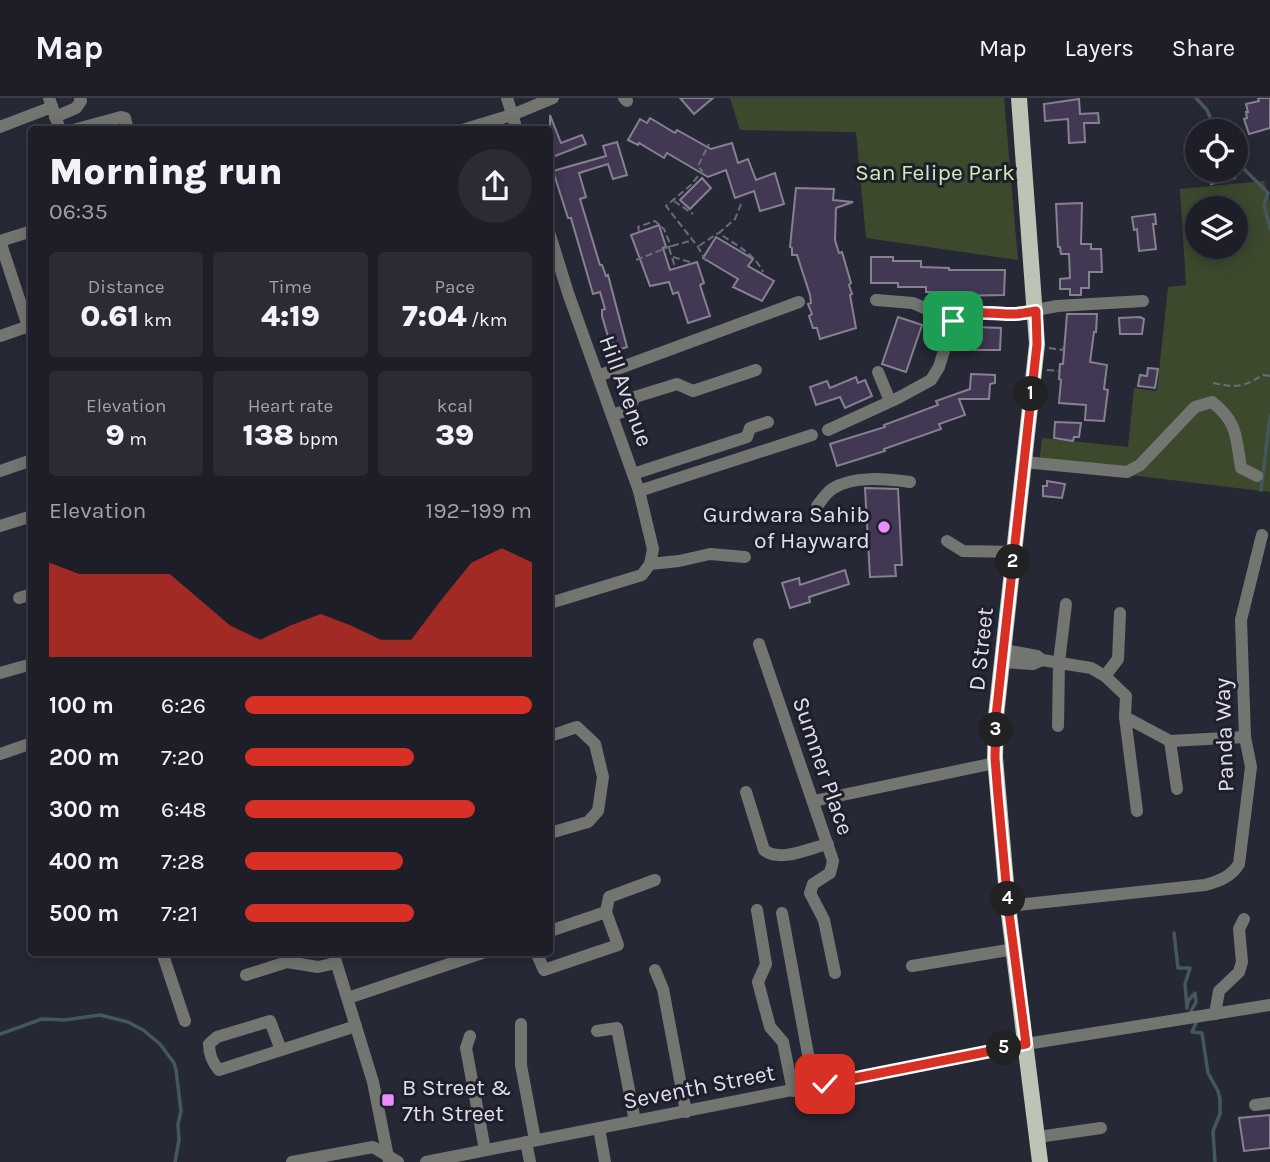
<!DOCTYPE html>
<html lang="en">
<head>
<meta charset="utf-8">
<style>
	body { margin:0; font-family:Karla,sans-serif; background:#2a2b34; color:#f1f3f6; height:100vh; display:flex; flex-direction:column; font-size:26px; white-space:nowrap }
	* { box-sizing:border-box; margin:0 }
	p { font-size:23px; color:#a0a2a8 }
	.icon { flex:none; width:38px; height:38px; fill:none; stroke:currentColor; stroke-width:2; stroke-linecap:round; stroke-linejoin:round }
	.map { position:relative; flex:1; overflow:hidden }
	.drawer { position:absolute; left:28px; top:28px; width:525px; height:830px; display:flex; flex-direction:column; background:#1d1e28; border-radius:7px; box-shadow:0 4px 18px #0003,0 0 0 2px #3b3c45 }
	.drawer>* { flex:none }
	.tools { position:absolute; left:1185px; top:21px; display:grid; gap:14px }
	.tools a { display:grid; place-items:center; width:63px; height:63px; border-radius:50%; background:#1d1e28; box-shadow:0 4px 18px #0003,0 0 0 2px #3b3c45; font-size:35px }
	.pin { position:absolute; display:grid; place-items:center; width:60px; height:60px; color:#fff; margin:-30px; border-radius:14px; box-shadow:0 4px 10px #0006 }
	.km { position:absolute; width:35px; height:35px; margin:-18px; border-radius:50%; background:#222; color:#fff; font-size:19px; line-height:35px; text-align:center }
	.round { display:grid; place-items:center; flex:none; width:74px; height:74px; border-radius:37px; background:#2a2b34 }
	.summary { display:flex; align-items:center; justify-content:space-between; height:119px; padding:0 21px }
	h1 { font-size:38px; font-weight:800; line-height:52px }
	.stats { display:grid; grid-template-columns:repeat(3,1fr); gap:10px; height:119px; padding:7px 21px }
	.stats div { display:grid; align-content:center; border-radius:7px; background:#2a2b34; text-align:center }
	.stats b { font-size:30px; font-weight:800 }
	.stats small { font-size:19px; font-weight:400 }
	.stats p { font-size:19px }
	.chart { height:196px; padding:14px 21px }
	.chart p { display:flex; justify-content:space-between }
	.chart svg { width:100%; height:126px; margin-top:7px; fill:#d93025; opacity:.7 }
	ul { padding:0 21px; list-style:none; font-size:23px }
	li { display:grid; grid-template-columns:112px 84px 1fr; align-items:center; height:52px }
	li i { height:18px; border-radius:9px; background:#d93025 }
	header { display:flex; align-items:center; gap:42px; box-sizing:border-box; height:98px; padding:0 35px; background:#1d1e28; border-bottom:2px solid #3b3c45 }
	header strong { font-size:33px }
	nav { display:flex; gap:38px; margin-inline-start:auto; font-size:24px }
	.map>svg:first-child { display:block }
</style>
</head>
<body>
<header>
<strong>Map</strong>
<nav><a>Map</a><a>Layers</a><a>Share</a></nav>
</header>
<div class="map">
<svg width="1270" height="1064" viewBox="0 0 1270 1064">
	<rect width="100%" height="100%" fill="#272836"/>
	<!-- green -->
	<g fill="#3c492d" fill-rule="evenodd">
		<polygon points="730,0 1004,0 1018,162 866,140 856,34 740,32"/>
		<path d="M1264,83l6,20v291l-231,-28 3,-26 86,9 6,-59 23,3 11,-104 18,-2 -6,-96zM1197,110h39v39h-39z"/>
	</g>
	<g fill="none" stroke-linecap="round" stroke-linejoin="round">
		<!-- stream -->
		<g stroke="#43585d" stroke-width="3.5">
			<polyline points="1196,0 1207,12 1216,33"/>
			<polyline points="1236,63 1268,95 1264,107 1270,130"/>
			<polyline points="1261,392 1270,318"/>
			<polyline points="1174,835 1178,870 1190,870 1185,886 1187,910 1188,903 1195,895 1196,904 1190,915 1192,916"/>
			<polyline points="1197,923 1192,934 1202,935 1208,975 1218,993 1220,1001 1220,1016 1213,1033 1215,1064"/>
			<polyline points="0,936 42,921 65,922 100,917 128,924 143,932 160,946 174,965 176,972 181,1013 178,1026 179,1042 175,1064"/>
		</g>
	</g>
	<!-- building -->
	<g fill="#433854" stroke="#868191" stroke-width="2">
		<polygon points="680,0 713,0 694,16"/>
		<polygon points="1258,0 1270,0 1270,30 1249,36 1244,21 1247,20 1246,14 1248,14 1246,6 1259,3"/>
		<polygon points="1079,1 1080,16 1098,15 1099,25 1084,25 1085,44 1069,45 1068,21 1045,23 1044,6"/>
		<polygon points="550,17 561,45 582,37 586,46 550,60"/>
		<polygon points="650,20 675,35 677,32 711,51 732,45 738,65 748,61 756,82 775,75 784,106 760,113 754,93 735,100 726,72 708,79 667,55 664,60 639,45 638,47 628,42 640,21 647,25"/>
		<polygon points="617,44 627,77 613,81 608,66 579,75 586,99 580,101 600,167 602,167 606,178 608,177 627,249 618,252 616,245 612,246 611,241 609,242 602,218 602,212 605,211 600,194 593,196 571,120 568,120 553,73 606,58 603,48"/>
		<polygon points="1208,72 1233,72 1235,80 1211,86"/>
		<polygon points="702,80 711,90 690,111 680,102"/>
		<polygon points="796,90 834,91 833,102 853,104 836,110 835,142 839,155 842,154 851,185 849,187 852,196 850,197 856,230 820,241 817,230 813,230 809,218 812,216 808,206 811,205 810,197 797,157 792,157 792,150 790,149"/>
		<polygon points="1082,105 1081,146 1091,146 1091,151 1101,151 1102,174 1089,174 1089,190 1081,190 1081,197 1070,197 1070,191 1060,191 1060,181 1070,180 1069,156 1061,156 1060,149 1058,149 1056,106"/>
		<polygon points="1155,116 1156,126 1153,126 1156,151 1139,153 1137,131 1134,132 1132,119"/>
		<polygon points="659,127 666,149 663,150 670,172 697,164 704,185 700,187 710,218 688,225 678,194 673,196 669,184 650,188 631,137"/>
		<polygon points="716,139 753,161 748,168 774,183 762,203 733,189 738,181 703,160"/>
		<polygon points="871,159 893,159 893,163 921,163 921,169 949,170 949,172 1005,172 1004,197 953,198 953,195 926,194 926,189 898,189 898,185 871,185"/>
		<polygon points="1067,216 1097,216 1096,234 1094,234 1090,264 1107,267 1104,291 1108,292 1104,323 1085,322 1086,307 1059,305 1061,282 1059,281 1060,266 1063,266"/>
		<polygon points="898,219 922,227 906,274 882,266"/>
		<polygon points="1140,219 1144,221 1142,236 1120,236 1119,220"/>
		<polygon points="975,229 1001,230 1000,252 974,252"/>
		<polygon points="1148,270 1158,271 1155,290 1138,288 1140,277 1147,278"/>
		<polygon points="971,276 995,277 995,285 990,286 989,301 959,301 965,317 939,326 941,331 884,351 885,353 837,368 830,346 885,329 884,327 938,307 936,303 970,291"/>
		<polygon points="856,279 858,285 865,282 872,298 845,310 840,299 816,307 810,289 827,283 830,290"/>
		<polygon points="1055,324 1081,325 1079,339 1074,339 1073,343 1054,340"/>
		<polygon points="1047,383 1065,386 1062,400 1043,398 1043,388 1047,388"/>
		<polygon points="865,390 898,391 902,467 895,467 896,478 870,479"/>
		<polygon points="845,472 849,486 809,499 810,504 790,510 782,485 799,480 800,487"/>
		<polygon points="1270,1017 1270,1050 1244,1053 1239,1020"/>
	</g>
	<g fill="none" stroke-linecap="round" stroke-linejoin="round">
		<!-- path -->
		<g stroke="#6c6d79" stroke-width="2" stroke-dasharray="7 3.5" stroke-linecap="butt">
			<polyline points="674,103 693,116"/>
			<path d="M741,106l-6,15 -16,14c16,12 35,20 44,39"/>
			<polyline points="672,148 693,142"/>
			<polyline points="699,148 718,135"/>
			<polyline points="669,150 675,169"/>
			<polyline points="673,159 690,164"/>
			<polyline points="636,162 671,148 664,131 655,123 638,129 639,133"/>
			<polyline points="706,163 698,149 666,108 691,87 702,73 698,68 709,46"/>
			<polyline points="1049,250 1063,252 1064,245"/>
			<polyline points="1047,272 1059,273"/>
			<path d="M1213,285c24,5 30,4 50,-8l7,1"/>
		</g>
		<!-- minor -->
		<g stroke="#737670" stroke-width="12">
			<polyline points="49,0 60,32"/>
			<polyline points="507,0 517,32"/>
			<polyline points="624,0 627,3"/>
			<polyline points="55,19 76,10 81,3 80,0"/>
			<polyline points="0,29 52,9"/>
			<polyline points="73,32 121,19 125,20 128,32"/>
			<polyline points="462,32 512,17 553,0"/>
			<polyline points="550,137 568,195 639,393 653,451 650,466 642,477 550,505"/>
			<polyline points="876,202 913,205 953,223"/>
			<polyline points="28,228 0,143 32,133"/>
			<polyline points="0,238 32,227"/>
			<polyline points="878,274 890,303"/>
			<polyline points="598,278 799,204"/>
			<polyline points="612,317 628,312 635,299 677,286 693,293 756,272"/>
			<polyline points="828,332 898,300 931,282 939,269 953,223 962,217 987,214 1015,216 1057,208 1143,203"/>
			<path d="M1024,364l103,10 13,-7 55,-58 17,-5c26,20 24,36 29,66l16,8"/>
			<polyline points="0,373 32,362"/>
			<polyline points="633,376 747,339 750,330 768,324"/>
			<polyline points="639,393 812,337"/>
			<path d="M817,408c4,-5 9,-13 15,-17 21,-14 55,-10 78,-7"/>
			<polyline points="0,428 32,418"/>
			<polyline points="947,443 963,453 1014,454"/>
			<polyline points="650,466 679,463 710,456 745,459"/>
			<polyline points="19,500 32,496"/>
			<polyline points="759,546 833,763 830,775 813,786 810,795 824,822 835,875"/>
			<polyline points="1004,552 1037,558 1042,562 1091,570 1105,578 1126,598 1125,619 1170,643 1245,639"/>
			<polyline points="1002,564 1033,566 1042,562"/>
			<polyline points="0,575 32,566"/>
			<polyline points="1105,578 1118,561 1120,515"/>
			<polyline points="1125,619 1137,713"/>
			<polyline points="1058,628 1059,564 1066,506"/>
			<polyline points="550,638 577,629 595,646 603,679 598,713 588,724 550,735"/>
			<polyline points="1170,643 1177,691"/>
			<polyline points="0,656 32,645"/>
			<path d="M746,694l18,58c16,13 45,-2 64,-6"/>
			<polyline points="814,703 995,665"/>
			<path d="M1008,808l197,-21c14,-4 26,-8 34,-21l12,-97 -6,-30 -4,-117 21,-85"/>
			<polyline points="757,812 766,866 758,884 770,929 783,944 793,993"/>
			<polyline points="782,815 814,989"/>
			<polyline points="550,833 606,814 609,799 655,782"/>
			<polyline points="162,854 185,923"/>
			<polyline points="333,854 373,984 389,1064"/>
			<polyline points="536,854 544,872 618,847 606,814"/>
			<polyline points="912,868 1014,851"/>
			<polyline points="655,872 663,891 686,1014"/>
			<polyline points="246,877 287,864 318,869 336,865"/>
			<polyline points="348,900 485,854"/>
			<polyline points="1215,916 1219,893 1239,874 1242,864 1239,831 1244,821"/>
			<polyline points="521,926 521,967 535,1042"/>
			<polyline points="597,933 617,930 635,1023"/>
			<polyline points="470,938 466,950 485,1052"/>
			<path d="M281,952l-11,-29 -53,16 -8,7c0,11 3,18 10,26l137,-44"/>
			<polyline points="1255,1007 1270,1005"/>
			<polyline points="599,1030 605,1064"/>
			<polyline points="1038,1039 1101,1030"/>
			<polyline points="526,1044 530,1064"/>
			<polyline points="292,1064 373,1049 398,1064"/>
			<polyline points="426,1064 1026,946 1270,907"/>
		</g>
		<!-- major -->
		<polyline stroke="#bdc4b6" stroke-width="16" points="1019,0 1037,246 996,618 995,660 1008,808 1040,1064"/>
	</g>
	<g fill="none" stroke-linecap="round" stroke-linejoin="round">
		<!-- route casing -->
		<g stroke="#fff" stroke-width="14">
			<path id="route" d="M825,986l201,-40 -18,-139 -10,-109 -3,-38 1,-42 41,-372 -1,-33c-7,1 -15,3 -23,3 -21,1 -42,-7 -60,7"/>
		</g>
		<!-- route -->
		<use href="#route" stroke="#d93025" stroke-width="9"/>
	</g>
	<!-- markers -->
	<g fill="#eb8dfc" stroke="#1e1f2c" stroke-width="2.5">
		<circle cx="884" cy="429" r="7"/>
		<rect x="381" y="995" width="14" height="14" rx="3.5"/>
	</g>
	<g text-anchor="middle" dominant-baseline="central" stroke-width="6" stroke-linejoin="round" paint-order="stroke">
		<!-- park labels -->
		<g font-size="23" fill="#d1ebb3" stroke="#1e1f2c">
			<text x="935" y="74">San Felipe Park</text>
		</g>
		<!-- street labels -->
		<g font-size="23" fill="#dfe0e9" stroke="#1e1f2c">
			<text transform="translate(626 293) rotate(70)">Hill Avenue</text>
			<text transform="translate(981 551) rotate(-84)">D Street</text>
			<text transform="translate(1224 637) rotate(-92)">Panda Way</text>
			<text transform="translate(823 668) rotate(71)">Sumner Place</text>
			<text transform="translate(699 989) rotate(-11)">Seventh Street</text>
		</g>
		<!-- poi labels -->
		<g font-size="23" fill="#dfe0e9" stroke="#1e1f2c" text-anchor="end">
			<text x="870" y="416">Gurdwara Sahib<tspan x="870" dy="26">of Hayward</tspan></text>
			<text x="402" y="989" text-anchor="start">B Street &amp;<tspan x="402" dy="26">7th Street</tspan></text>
		</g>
	</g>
</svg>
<div class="tools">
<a><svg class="icon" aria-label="locate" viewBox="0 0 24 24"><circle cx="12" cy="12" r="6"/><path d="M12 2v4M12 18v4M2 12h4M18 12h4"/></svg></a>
<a><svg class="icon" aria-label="layers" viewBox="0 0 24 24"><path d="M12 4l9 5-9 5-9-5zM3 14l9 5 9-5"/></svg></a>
</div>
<div class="pin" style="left:953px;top:223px;background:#1e9e55"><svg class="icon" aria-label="arrive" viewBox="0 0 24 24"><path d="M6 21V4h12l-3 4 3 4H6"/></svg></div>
<div class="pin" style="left:825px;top:986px;background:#d93025"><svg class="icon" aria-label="check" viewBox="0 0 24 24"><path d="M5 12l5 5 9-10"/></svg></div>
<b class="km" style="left:1031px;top:296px">1</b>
<b class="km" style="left:1013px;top:464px">2</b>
<b class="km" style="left:996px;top:632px">3</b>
<b class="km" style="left:1008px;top:801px">4</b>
<b class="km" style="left:1004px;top:950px">5</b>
<section class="drawer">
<div class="summary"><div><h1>Morning run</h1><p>06:35</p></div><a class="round"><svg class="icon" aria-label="share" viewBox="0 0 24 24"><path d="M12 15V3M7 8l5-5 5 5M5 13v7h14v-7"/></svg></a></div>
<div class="stats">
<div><p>Distance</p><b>0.61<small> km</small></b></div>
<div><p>Time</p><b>4:19</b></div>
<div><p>Pace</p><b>7:04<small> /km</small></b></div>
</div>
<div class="stats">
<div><p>Elevation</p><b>9<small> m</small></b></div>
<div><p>Heart rate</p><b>138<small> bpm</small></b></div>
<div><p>kcal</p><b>39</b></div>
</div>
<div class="chart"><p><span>Elevation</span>192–199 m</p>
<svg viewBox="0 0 160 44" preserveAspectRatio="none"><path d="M0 44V11L10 15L20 15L30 15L40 15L50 24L60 33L70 38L80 33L90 29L100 33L110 38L120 38L130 24L140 11L150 6L160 11V44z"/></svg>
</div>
<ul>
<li><b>100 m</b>6:26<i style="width:100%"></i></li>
<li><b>200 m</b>7:20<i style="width:59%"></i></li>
<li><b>300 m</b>6:48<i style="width:80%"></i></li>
<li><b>400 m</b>7:28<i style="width:55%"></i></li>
<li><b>500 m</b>7:21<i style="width:59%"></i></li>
</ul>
</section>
</div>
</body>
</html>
